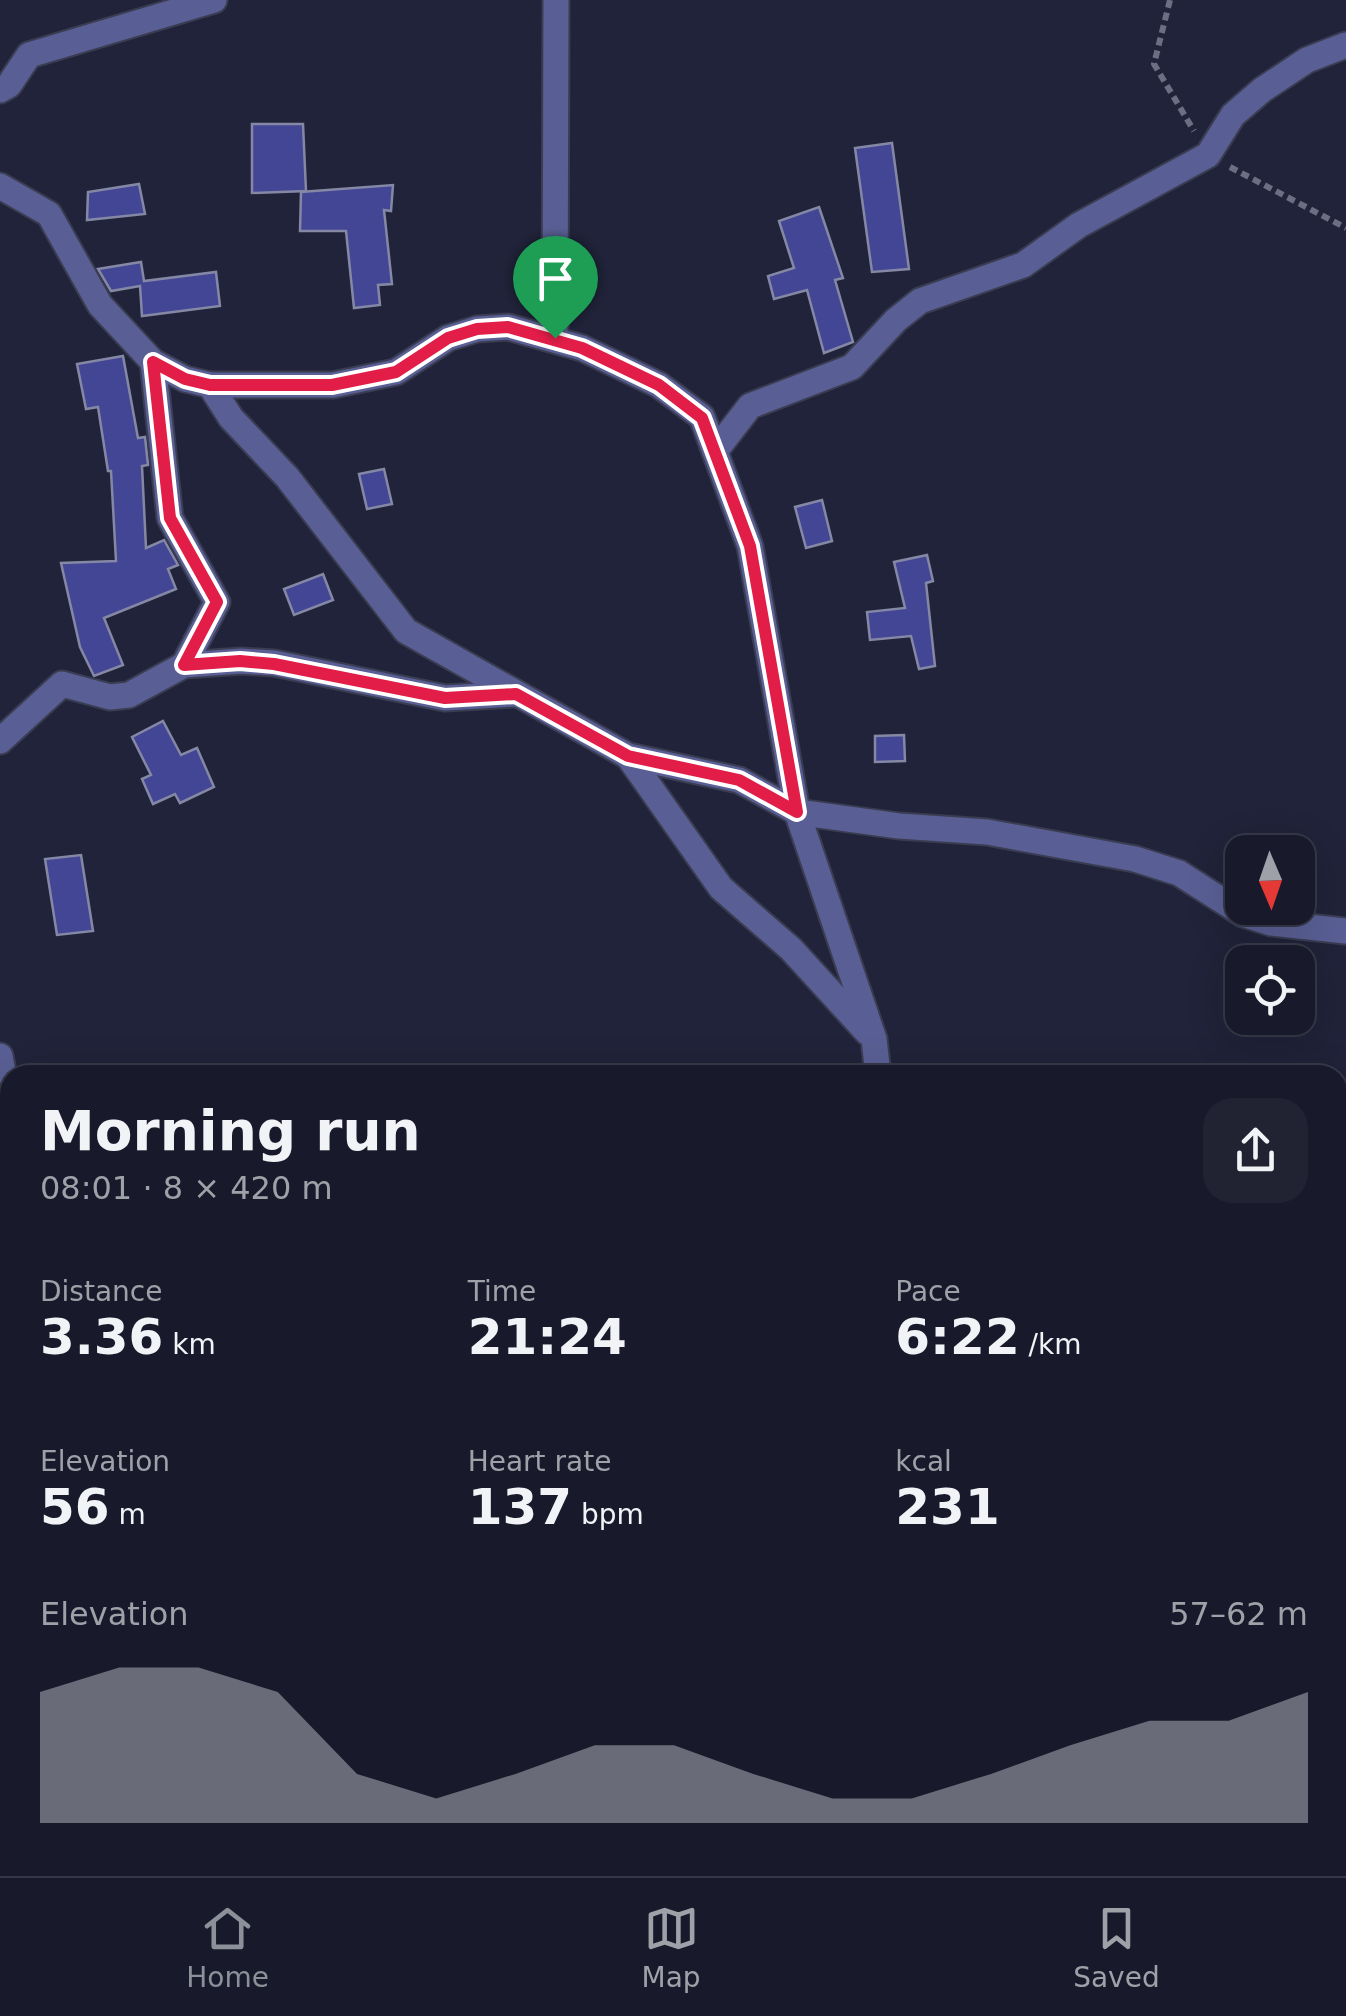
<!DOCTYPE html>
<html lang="en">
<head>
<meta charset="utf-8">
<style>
	body { margin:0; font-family:"DejaVu Sans",sans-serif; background:#212333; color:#f1f3f6; height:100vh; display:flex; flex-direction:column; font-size:38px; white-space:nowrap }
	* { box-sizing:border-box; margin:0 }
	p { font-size:32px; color:#9fa1a9 }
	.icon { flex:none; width:55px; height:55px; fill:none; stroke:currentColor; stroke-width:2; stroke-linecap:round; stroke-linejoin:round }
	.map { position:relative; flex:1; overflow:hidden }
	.panel { position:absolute; left:0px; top:1065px; width:1348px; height:812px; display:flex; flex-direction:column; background:#181a2b; border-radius:30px 30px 0 0; box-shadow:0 10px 40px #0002,0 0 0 2px #363847 }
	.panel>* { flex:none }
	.needle { width:65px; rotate:178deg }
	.controls { position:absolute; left:1225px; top:835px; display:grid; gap:20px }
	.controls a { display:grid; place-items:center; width:90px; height:90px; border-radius:20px; background:#181a2b; box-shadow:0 10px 40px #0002,0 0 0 2px #363847; font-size:50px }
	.pin { position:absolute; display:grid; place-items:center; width:85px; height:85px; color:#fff; margin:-102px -42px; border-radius:50% 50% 50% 0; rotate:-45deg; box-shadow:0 0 10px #0007 }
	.pin .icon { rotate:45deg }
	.round { display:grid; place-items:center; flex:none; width:105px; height:105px; border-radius:30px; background:#212333 }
	.overview { display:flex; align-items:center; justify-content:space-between; height:170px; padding:0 40px }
	h1 { font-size:55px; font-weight:600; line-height:75px }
	.figures { display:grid; grid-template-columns:repeat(3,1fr); gap:15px; height:170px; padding:10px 40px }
	.figures div { display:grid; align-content:center }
	.figures b { font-size:50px; font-weight:600 }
	.figures small { font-size:28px; font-weight:400 }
	.figures p { font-size:28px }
	.chart { height:280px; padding:20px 40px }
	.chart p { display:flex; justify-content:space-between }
	.chart svg { width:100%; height:180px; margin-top:10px; fill:#8c9099; opacity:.7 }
	.dock { display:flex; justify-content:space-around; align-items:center; height:140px; border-top:2px solid #363847; background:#181a2b; font-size:28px; color:#9fa1a9 }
	.dock a { display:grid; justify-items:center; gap:5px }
	.dock .selected { color:#8c9099 }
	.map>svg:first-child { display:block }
</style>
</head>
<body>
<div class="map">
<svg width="1346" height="1876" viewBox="0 0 1346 1876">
	<rect width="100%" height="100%" fill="#202339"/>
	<!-- building -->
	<g fill="#434595" stroke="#8488a4" stroke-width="2.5">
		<polygon points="252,124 303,124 306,191 252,193"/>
		<polygon points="892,143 909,269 872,272 855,148"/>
		<polygon points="139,184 145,214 87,220 88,192"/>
		<polygon points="393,185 391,211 384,210 392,284 378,285 380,305 354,308 346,231 300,231 301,192"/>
		<polygon points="819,207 843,278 835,280 853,342 824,353 807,290 774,299 768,276 794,268 779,221"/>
		<polygon points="141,262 144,281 216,272 220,306 142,316 140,286 111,291 98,269"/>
		<polygon points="123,356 138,438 145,437 148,465 142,466 146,548 164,540 178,565 168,569 176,589 104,618 123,665 94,676 80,647 61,563 116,561 111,471 108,471 98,407 86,409 77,364"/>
		<polygon points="384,469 392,504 367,509 359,474"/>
		<polygon points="822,500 832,541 806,548 795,507"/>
		<polygon points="927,555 933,581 926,583 935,666 919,669 911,636 870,640 867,612 905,608 894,562"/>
		<polygon points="323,574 333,600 294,615 284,589"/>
		<polygon points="163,721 181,755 197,748 214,787 180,803 175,794 153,804 142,779 151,775 132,737"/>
		<polygon points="904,735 905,761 875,762 875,736"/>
		<polygon points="81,855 93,931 57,935 45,859"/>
	</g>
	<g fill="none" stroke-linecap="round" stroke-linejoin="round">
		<!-- street casing -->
		<g stroke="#3a3d52" stroke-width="29">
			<g id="street">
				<polyline points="0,90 9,85 29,55 214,0"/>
				<polyline points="0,186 49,214 100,305 153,362 185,379 210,385 333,385 396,372 448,338 477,329 508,327 582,348 659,385 702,417 750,546 797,812 874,1039 878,1075"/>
				<polyline points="555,338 556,0"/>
				<polyline points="153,362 170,518 217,602 184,665"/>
				<polyline points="210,385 231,418 287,477 406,631 628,756 739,780 797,812 899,826 987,832 1135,859 1179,873 1243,914 1271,923 1346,931"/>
				<polyline points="716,450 750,406 852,367 896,320 920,301 1023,265 1079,225 1208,155 1233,115 1262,90 1307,60 1346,45"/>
				<polyline points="0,741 62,684 110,697 129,695 184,665 241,661 274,663 445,698 514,694"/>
				<polyline points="628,756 721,888 791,949 867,1032"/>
				<polyline points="0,1056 10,1109"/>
				<path d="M10,1337c-10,30 -10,85 0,114"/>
				<polyline points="1338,1678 1346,1676"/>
				<polyline points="0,1825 10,1830"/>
				<polyline points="213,1868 218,1876"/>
				<polyline points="852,1868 853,1876"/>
				<polyline points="31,1876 38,1868"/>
				<polyline points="722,1876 746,1868"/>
			</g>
		</g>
		<!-- path -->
		<g stroke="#6c6f83" stroke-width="6" stroke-dasharray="8 5" stroke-linecap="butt">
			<polyline points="1170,0 1154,64 1194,131"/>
			<polyline points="1230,167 1346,228"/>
			<polyline points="0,1651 10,1632"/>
		</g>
		<!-- street -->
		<use href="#street" stroke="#595f94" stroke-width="25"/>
	</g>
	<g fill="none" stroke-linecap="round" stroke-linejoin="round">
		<!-- route casing -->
		<g stroke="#fff" stroke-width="20">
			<polygon id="route" points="508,327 582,348 659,385 702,418 750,546 797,812 739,780 628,756 516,694 445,698 274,664 240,661 184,665 217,602 170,518 153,362 185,379 210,385 332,385 396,372 448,338 477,329"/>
		</g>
		<!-- route -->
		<use href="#route" stroke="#e11d48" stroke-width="12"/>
	</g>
</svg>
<div class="controls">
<a><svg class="needle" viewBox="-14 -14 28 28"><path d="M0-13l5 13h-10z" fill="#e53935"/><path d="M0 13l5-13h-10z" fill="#9fa1a9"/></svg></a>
<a><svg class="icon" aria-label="locate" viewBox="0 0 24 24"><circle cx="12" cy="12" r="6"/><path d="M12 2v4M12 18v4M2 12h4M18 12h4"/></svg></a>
</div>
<div class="pin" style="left:555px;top:338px;background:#1e9e55"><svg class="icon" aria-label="arrive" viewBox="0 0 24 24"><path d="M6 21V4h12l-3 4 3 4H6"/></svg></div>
<section class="panel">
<div class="overview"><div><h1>Morning run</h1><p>08:01 · 8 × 420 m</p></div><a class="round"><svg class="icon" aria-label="share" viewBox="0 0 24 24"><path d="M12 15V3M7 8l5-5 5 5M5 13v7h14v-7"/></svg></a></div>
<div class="figures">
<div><p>Distance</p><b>3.36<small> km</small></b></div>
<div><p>Time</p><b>21:24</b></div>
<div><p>Pace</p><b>6:22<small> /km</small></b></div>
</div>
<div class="figures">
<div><p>Elevation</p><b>56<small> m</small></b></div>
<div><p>Heart rate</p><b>137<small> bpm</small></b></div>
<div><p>kcal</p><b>231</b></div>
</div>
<div class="chart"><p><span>Elevation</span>57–62 m</p>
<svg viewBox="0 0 160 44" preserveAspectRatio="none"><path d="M0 44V12L10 6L20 6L30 12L40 32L50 38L60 32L70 25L80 25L90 32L100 38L110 38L120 32L130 25L140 19L150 19L160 12V44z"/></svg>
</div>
</section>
</div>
<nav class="dock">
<a class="selected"><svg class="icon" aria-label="home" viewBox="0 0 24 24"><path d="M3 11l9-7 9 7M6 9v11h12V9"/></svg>Home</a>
<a><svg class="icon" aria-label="map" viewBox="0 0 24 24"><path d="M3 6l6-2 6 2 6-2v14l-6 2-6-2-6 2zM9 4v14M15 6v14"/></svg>Map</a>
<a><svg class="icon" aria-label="saved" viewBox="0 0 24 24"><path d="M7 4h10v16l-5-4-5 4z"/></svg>Saved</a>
</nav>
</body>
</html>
